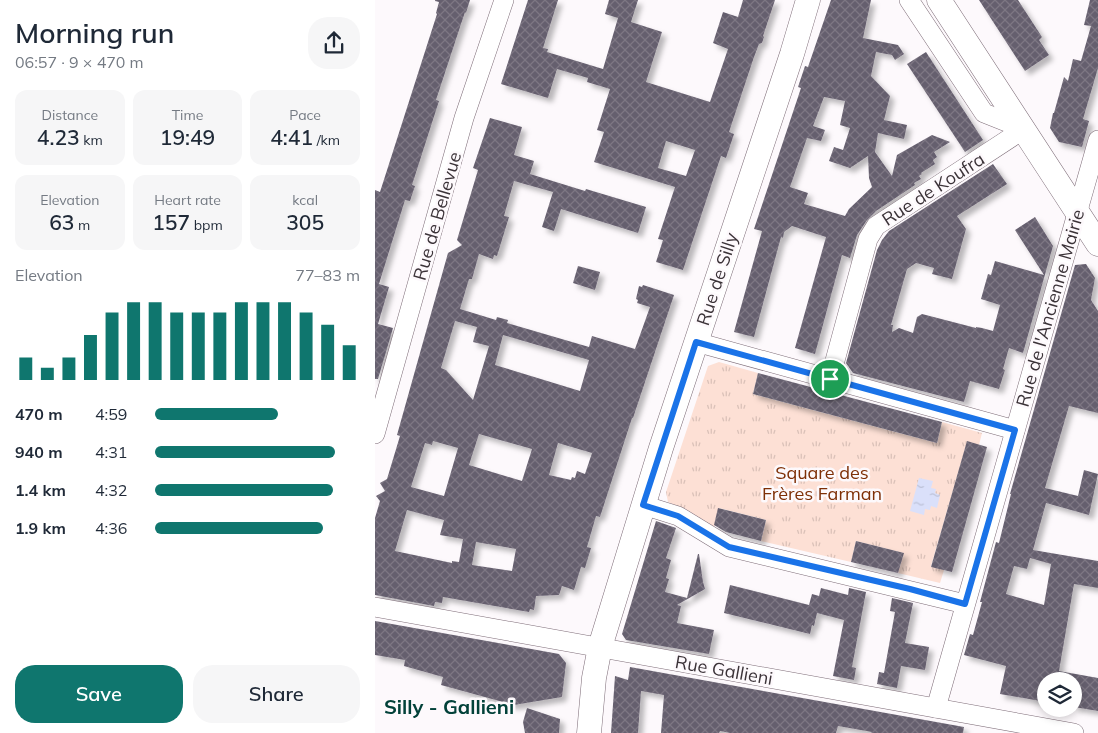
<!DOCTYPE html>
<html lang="en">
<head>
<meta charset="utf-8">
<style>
	body { margin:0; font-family:Mulish,sans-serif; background:#f6f6f7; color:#1f2937; height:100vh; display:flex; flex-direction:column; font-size:19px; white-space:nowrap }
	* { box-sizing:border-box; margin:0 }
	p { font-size:16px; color:#747a83 }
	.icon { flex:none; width:28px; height:28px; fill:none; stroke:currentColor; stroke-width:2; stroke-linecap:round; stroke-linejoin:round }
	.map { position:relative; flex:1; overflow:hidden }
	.details { display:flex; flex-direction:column; background:#fff; width:375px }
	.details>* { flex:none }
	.buttons { position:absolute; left:662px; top:672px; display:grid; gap:10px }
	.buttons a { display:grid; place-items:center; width:45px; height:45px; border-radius:50%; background:#fff; box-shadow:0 2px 8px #0003; font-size:25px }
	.pin { position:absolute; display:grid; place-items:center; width:42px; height:42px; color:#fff; margin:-21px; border:2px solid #fff; border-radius:50%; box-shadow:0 1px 5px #0007 }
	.round { display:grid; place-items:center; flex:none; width:52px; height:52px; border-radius:20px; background:#f6f6f7 }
	.headline { display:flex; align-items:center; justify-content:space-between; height:85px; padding:0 15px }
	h1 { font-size:28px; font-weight:600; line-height:38px }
	.metrics { display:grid; grid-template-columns:repeat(3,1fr); gap:8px; height:85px; padding:5px 15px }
	.metrics div { display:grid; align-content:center; border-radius:12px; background:#f6f6f7; text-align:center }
	.metrics b { font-size:21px; font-weight:600 }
	.metrics small { font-size:14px; font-weight:400 }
	.metrics p { font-size:14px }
	.chart { height:140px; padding:10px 15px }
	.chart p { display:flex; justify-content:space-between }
	.chart svg { width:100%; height:90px; margin-top:5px; stroke:#0f766e; stroke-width:6 }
	.button { display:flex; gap:10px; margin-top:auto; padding:10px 15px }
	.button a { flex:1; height:58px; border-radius:20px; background:#0f766e; color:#fff; font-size:20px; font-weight:600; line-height:58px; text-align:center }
	.button a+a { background:#f6f6f7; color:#1f2937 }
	ul { padding:0 15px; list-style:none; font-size:16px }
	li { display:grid; grid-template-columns:80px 60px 1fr; align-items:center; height:38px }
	li i { height:12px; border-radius:6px; background:#0f766e }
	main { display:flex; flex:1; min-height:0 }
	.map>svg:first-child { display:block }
</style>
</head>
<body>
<main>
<section class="details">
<div class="headline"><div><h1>Morning run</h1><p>06:57 · 9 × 470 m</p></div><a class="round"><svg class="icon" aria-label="share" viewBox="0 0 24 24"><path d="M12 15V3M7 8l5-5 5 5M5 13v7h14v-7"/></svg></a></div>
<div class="metrics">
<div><p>Distance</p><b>4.23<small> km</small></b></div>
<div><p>Time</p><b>19:49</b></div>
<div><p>Pace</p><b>4:41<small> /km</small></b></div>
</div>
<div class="metrics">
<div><p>Elevation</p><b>63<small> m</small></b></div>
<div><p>Heart rate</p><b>157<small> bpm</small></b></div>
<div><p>kcal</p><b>305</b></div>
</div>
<div class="chart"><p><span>Elevation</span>77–83 m</p>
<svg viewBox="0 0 160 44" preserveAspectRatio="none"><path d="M5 44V33M15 44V38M25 44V33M35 44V22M45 44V11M55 44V6M65 44V6M75 44V11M85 44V11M95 44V11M105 44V6M115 44V6M125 44V6M135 44V11M145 44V17M155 44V27"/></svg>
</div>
<ul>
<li><b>470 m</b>4:59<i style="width:60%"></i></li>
<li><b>940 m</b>4:31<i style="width:88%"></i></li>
<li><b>1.4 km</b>4:32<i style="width:87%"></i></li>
<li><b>1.9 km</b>4:36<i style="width:82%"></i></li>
</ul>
<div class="button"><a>Save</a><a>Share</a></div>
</section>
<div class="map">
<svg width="723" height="733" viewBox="0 0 723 733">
	<defs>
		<pattern id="park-tufts" width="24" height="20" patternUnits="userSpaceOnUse" patternTransform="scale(1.25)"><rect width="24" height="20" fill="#fde0d5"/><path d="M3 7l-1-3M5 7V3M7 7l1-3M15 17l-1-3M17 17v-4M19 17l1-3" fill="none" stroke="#dac1b8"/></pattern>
		<pattern id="water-ripples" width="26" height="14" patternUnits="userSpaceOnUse" patternTransform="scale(1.25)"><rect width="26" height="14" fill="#dae0fa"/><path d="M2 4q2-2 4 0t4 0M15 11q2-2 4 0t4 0" fill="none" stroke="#bcc1d7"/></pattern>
		<pattern id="building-cross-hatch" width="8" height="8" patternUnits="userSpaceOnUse" patternTransform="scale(1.25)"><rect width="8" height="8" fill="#655e6e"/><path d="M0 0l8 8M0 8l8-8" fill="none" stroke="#7d7783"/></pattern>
		<filter id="shadow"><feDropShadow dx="4.5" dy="4.5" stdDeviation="2.5" flood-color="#0004"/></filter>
	</defs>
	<rect width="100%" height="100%" fill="#fdf9fc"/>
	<!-- park -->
	<polygon fill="url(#park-tufts)" points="344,362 383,373 378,394 562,443 567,422 607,433 604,445 592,442 556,566 569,570 565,583 523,573 528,553 481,541 476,562 386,541 391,520 344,508 339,528 313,511 293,502 291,492 333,366"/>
	<!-- water -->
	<polygon fill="url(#water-ripples)" points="544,478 558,481 556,488 561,489 560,493 565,495 562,508 556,506 555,510 550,509 549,515 535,511"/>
	<!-- building -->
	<g fill="url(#building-cross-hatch)" fill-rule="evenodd" filter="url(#shadow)">
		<polygon points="60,0 95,0 91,13 90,12 86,24 61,100 64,101 37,185 40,186 35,201 30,200 4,284 14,287 3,324 18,328 3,379 0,379 0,190 5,192 62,14 61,13 64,2 60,1"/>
		<path d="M153,0h30l-15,48 5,1 -1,3 56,17 15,-51 -13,-4 4,-14h29l-7,22 31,10 -16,50 64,20 18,-53 -15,-6 10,-31 15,5 5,-17h32l-12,36 1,1 -2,6 -3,1 -5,13 -25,75 5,2 -8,24 -5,-2 -38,114 -27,-8 7,-22 -5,-1 17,-52 -81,-25 10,-30 -7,-2 13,-41 -23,-7 1,-4 -31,-9 -9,29 -47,-14zM291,141l29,9 -9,26 -28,-8z"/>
		<path d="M456,0h40l-8,38 35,7 6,9 -9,6 -3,-5 -16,-3 -5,24 19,20 -6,24 23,5 -3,14 -26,-6 -3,19 17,24 5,-21 35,-20 18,7 -16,10 3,5 -4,3 2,4 -14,9 1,1 -3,2 2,3 -7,4 1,2 -39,26 -9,9 -10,15 -7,23 -8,-3 -27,99 -20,-6 31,-111 -34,-11 -8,6 -1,6 -2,-1 -27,100 -20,-5 28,-101 -8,-2 47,-141 -3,-1 7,-21 3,1zM449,97l21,4 -5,24 10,3 -7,22 -9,-3 -5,14 21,7 18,-12 1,22 3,9 -23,22 -4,7 -41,-12 4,-11 -18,-6 17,-49 14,3 4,-11 -12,-4z"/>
		<polygon points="604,0 643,0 667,37 664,40 674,55 650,71"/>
		<polygon points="715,0 723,0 723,68 708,119 714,121 707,147 684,142 675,128 678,113 679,113 689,77 693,81 698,59 706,61 716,26 709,25"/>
		<polygon points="551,52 608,140 590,152 532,64"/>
		<path d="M115,118l32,9 -8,28 20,6 -4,13 55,17 1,-2 60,18 -8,26 -77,-24 -7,22 -12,-4 11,-35 -39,-11 -10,35 5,1 -12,39 -3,-1 -1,4 -14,-5 -7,25h-3l-9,30 36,11 1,-3 11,3 -1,3 82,24 3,-11 43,13 15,-42 -13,-4 1,-3 -2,-1 3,-13 3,1 1,-2 31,10 -41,123h-1l-32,99 -4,-1 -9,31 4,1 -6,20 -4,-1 -7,23 -12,-4 -3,9 -23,1 -2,14 -4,-1 -1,3 -86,-15 -1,6 -7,-1 -1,4 -59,-11v-77l5,-17 -4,-5 9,-5 -5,-8 7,-4 13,-43 -3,-1 51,-182 14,-8 -5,-5 21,-70 -5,-2zM80,321l22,6 -4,15 16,4 -16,54 -27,-30 -5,-2zM128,335l86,25 -9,31 -85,-26zM104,434l53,15 -10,32 -53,-16zM58,441l25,7 -14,48 -33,-9 14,-44 7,2zM183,443l34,10 -7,21 -8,-3 -2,7 -3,-1 -1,3 -22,-5zM32,510l37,10 -4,15 23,4 -4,23 -7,-1v2l-57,-12zM101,542l40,7 -4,22 -40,-6z"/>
		<polygon points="618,164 632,184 582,216 591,229 577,279 557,274 559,268 541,263 532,269 516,325 518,325 517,332 524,328 538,333 542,317 547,314 601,328 601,327 607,328 618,331 625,305 606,299 613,274 616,275 620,261 669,275 640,230 660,217 678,246 648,353 634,348 628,369 630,370 624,389 595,381 589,402 478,373 471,363 502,250 507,240 514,231"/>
		<path d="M711,264l9,14 -4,22 7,11v102l-29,-7 -24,82 33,8 6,-26 14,4 -9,41 -43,-12 -13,47 65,11v27l-24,-4 -15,87 39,7v33l-24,-4v-26h-28v21l-46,-8 6,-28 -42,-11 6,-21 3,1 9,-33h-2l16,-60 3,1 12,-49h-1l65,-229zM655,558l21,6 -7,41 -38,-11 8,-28 13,3z"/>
		<polygon points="203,266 225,272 220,290 198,283"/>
		<polygon points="383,373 567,422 562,443 378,394"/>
		<polygon points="592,441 612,447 577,572 556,567"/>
		<polygon points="343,508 391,520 386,541 351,532 339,525"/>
		<polygon points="281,521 301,528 291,558 296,560 291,578 294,579 290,592 312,598 323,554 324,554 328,582 330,589 302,605 306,606 302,623 339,630 334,654 251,640 247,634"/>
		<polygon points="481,541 529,553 523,573 476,562"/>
		<polygon points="355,585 434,605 437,594 444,596 446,588 473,595 474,588 491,592 477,667 481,668 479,680 458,676 469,620 442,613 439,626 437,625 435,634 349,613"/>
		<polygon points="517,598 538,603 530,643 554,647 550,670 526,666 522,688 502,684 504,672 509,673 520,612 515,611"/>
		<polygon points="0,621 184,654 191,663 187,697 139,705 66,685 68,677 29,666 30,660 0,655"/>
		<polygon points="255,667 589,727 588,733 496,733 497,732 463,726 461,733 355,733 345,731 344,733 286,733 289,695 266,691 263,733 236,733 240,676 253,680"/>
		<polygon points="152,708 185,719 184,733 150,733 148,722"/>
	</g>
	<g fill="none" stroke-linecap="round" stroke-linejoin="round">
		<!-- minor casing -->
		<g stroke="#7e6d78" stroke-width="20">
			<g id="minor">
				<polyline points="534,0 609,113 649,129"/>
				<polyline points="321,342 640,430"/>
				<polyline points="455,379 493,239 501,226 649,129"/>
				<polyline points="0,434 89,118 129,0"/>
				<polyline points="268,505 303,516 354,547 590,604"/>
				<polyline points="0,607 699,733"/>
				<polyline points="561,708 723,140"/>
			</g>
		</g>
		<!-- major casing -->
		<g stroke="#7e6d78" stroke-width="25">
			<g id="major">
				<polyline points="564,0 723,244"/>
				<polyline points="214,733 219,678 225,647 286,448 417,54 433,0"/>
			</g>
		</g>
		<!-- minor -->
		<use href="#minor" stroke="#fff" stroke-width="19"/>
		<!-- major -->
		<use href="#major" stroke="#fff" stroke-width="24"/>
	</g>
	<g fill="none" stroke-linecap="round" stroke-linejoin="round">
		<!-- route casing -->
		<g stroke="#fff" stroke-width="10">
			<polygon id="route" points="321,342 640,430 590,604 535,589 354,547 303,516 268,505"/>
		</g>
		<!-- route -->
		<use href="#route" stroke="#1a73e8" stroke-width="6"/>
	</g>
	<g text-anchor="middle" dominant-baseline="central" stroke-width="5" stroke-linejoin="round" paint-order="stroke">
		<!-- street labels -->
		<g font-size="18" fill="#3b3338" stroke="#fdf9fc">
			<text transform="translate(558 189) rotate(-33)">Rue de Koufra</text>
			<text transform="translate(62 216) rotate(-74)">Rue de Bellevue</text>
			<text transform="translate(342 279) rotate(-72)">Rue de Silly</text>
			<text transform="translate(675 308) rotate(-74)">Rue de l'Ancienne Mairie</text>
			<text transform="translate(349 670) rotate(10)">Rue Gallieni</text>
		</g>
		<!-- park labels -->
		<g font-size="18" fill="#7e2f06" stroke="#fdf9fc">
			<text x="447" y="472">Square des<tspan x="447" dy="21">Frères Farman</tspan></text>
		</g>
		<!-- quarter labels -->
		<g font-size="20" font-weight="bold" fill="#024139" stroke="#fdf9fc">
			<text x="74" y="706">Silly - Gallieni</text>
		</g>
	</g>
</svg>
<div class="buttons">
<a><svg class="icon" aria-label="layers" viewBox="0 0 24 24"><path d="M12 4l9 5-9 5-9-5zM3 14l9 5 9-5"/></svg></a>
</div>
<div class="pin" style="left:455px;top:379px;background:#1e9e55"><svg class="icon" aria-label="arrive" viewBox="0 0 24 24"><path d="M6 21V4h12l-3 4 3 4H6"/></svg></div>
</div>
</main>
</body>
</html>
